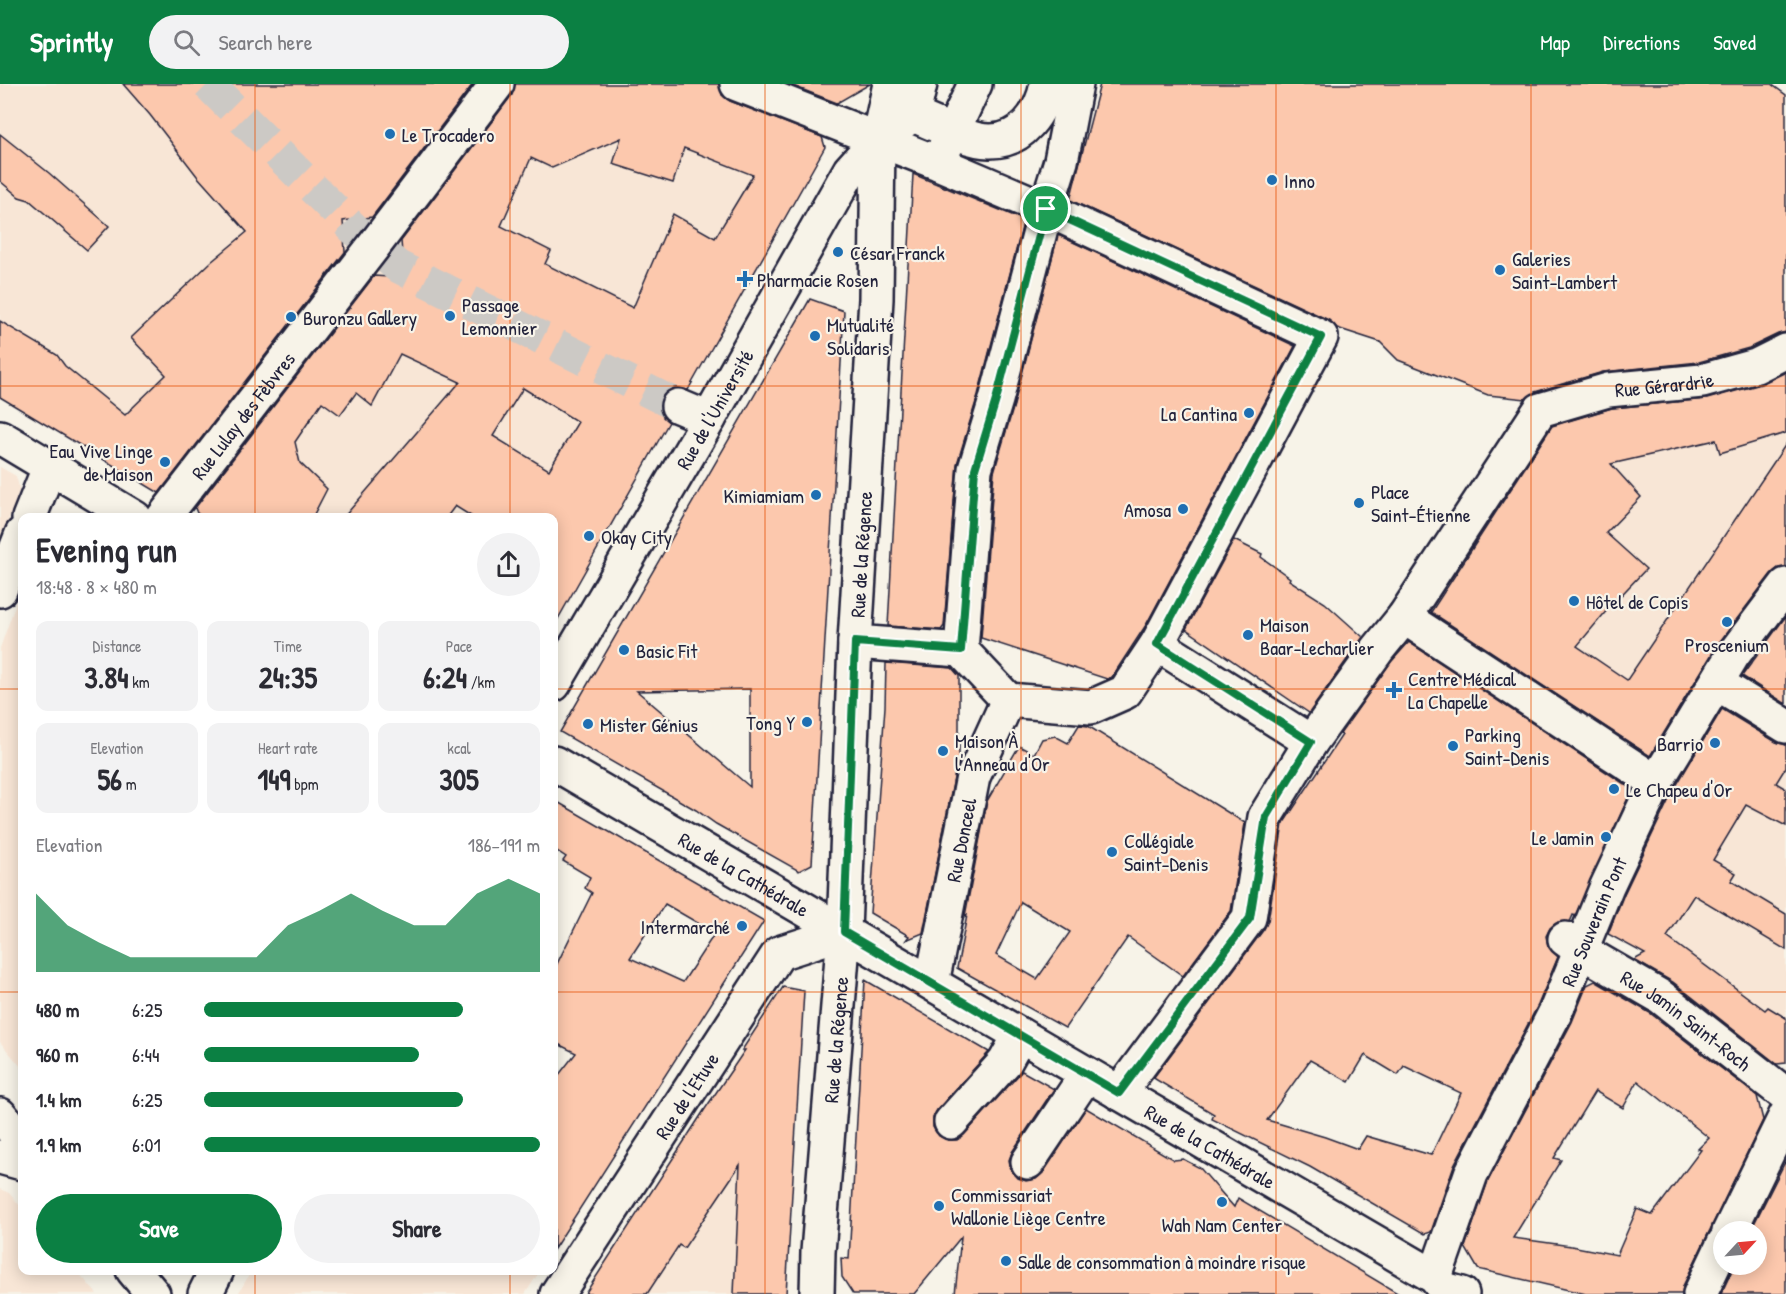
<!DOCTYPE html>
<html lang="en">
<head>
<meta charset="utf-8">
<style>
	body { margin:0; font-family:"Patrick Hand",sans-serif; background:#f2f2f3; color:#2b2b33; height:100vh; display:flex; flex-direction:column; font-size:22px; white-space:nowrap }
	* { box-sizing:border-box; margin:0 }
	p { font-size:20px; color:#7c7c81 }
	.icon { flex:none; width:33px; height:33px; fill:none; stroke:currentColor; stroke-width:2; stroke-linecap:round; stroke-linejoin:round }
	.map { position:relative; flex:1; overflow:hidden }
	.sheet { position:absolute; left:18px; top:429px; width:540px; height:762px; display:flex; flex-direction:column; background:#fff; border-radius:12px; box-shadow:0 3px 15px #0003 }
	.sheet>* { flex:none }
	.needle { width:39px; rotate:64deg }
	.controls { position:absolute; left:1713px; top:1137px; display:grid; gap:12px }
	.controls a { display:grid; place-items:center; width:54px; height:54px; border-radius:50%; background:#fff; box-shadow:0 3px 15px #0003; font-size:30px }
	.pin { position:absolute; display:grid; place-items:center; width:51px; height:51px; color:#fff; margin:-26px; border:3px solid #fff; border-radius:50%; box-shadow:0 2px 6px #0007 }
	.round { display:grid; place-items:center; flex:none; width:63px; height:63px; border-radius:32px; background:#f2f2f3 }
	.headline { display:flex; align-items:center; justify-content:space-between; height:102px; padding:0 18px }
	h1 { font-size:33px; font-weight:700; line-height:45px }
	.metrics { display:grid; grid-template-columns:repeat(3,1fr); gap:9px; height:102px; padding:6px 18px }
	.metrics div { display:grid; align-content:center; border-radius:12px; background:#f2f2f3; text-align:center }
	.metrics b { font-size:30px; font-weight:700 }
	.metrics small { font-size:16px; font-weight:400 }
	.metrics p { font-size:16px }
	.chart { height:168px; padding:12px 18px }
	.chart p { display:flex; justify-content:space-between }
	.chart svg { width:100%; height:108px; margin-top:6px; fill:#0b8043; opacity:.7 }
	.button { display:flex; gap:12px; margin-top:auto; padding:12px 18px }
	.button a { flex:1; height:69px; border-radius:36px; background:#0b8043; color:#fff; font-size:24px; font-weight:700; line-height:69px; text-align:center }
	.button a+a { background:#f2f2f3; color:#2b2b33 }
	ul { padding:0 18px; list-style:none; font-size:20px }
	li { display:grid; grid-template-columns:96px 72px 1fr; align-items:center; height:45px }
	li i { height:15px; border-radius:8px; background:#0b8043 }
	header { display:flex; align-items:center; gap:36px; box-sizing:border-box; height:84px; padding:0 30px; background:#0b8043; color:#fff }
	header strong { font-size:28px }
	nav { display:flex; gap:33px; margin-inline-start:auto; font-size:21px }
	.search { width:420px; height:54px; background:#f2f2f3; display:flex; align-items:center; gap:15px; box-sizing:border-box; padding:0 21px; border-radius:33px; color:#7c7c81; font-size:22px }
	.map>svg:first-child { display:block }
</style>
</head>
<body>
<header>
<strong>Sprintly</strong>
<div class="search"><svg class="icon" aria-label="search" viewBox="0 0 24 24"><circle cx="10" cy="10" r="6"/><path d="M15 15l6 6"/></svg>Search here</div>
<nav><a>Map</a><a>Directions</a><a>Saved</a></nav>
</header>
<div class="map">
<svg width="1786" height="1210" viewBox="0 0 1786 1210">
	<rect width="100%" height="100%" fill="#f7f3e8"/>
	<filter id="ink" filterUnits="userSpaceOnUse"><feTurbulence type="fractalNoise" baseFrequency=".0167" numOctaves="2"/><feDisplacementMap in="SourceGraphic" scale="12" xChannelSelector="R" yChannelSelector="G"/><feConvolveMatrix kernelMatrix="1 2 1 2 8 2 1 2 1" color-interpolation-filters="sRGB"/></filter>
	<g filter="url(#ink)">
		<!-- built -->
		<g fill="#f8e6d6">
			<polygon points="0,0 480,0 499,23 516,0 695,0 820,50 825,63 554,541 554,434 204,434 197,429 193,418 162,410 0,313"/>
			<polygon points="1786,281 1786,486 1665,665 1649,667 1430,531 1488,433 1553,344 1578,328"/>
			<polygon points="0,383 16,392 20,406 0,458"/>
			<polygon points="22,502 22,984 0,958 0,564"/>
			<polygon points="1720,615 1786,658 1786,979 1777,980 1712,930 1715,926 1653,875 1602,847 1663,730 1679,692"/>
			<polygon points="783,903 804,907 786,1210 585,1210"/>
			<polygon points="0,1105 9,1109 22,1124 22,1186 77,1187 97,1210 0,1210"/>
			<polygon points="252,1186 540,1186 540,1187 525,1210 238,1210"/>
		</g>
		<!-- building -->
		<g fill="#fcc8ad" stroke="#22223b" stroke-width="1.5" fill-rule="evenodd">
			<polygon points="123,0 473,0 372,133 343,137 345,168 159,409 0,313 0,237 57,271 65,282 125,331 166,291 131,254 211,178 247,148 197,92 150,31"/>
			<path d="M515,0h204l3,11 8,6 92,36 3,10 -137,243 -13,-2 -8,3 -6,7 -1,11 3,8 6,5 -115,204v-108h-80l-19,-12 -9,12h-103l117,-136 -60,-28 -28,52 -16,-13 -16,22 -18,-13 -27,40 5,21 27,26 -15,29h-108l-7,-5 -2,-5 179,-232 30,2 -3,-37 111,-146zM621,54l-8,26 60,19 11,-35 69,27 -38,63 -42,-24 -40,94 -88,-44 6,-13 -50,-25 30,-68 21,10zM523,304l55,34 -29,48 -56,-34z"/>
			<polygon points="788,0 870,0 837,19"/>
			<polygon points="1100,0 1771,0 1786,11 1786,248 1778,250 1749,264 1699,278 1603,288 1535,308 1526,315 1488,311 1398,276 1380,258 1337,244 1329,236 1070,116"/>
			<polygon points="0,50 49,89 109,142 87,166 29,116 19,113 0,97"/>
			<polygon points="913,90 1024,136 978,311 957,380 944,542 941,546 888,542"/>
			<polygon points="1058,151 1295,262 1146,541 1112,593 1107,595 981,554 994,388 1014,321"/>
			<path d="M810,215l34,12 -32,553 -13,7 -83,-47 -20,-14 -136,-78zM750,605v98l-113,-96z"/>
			<polygon points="1786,288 1786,349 1720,369 1716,356 1611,380 1641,413 1606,449 1646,485 1608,525 1577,562 1627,596 1786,360 1786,483 1778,484 1771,490 1718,560 1650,672 1431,528 1552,342 1612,324 1707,315 1761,300"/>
			<polygon points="1234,456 1262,470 1261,473 1290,494 1289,496 1325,519 1363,553 1309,629 1186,545"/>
			<polygon points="1786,532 1786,620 1742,592"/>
			<path d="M1409,558l223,147 -57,127 -2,-1 -3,7h-12l-8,6 -4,8 2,10 10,11 -20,48 -84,160 -23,67 -6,2 -115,-67 -98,-48 2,-5 -59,-35 -1,-2 110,-148 4,-8 15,-97 59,-89 -2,-1 51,-72zM1365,971l33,20 6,-9 57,27 -30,62 -65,-19 -8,13 -33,-12 -58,-17 43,-60 39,22z"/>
			<polygon points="886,579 952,584 959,592 959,677 955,689 923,849 906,856 909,852 870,829 885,623"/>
			<polygon points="1722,625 1776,658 1786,661 1786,683 1776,699 1786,705 1786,742 1746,721 1713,776 1736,789 1731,797 1786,830 1786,866 1694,811 1667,853 1765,926 1768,923 1786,934 1786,979 1777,980 1673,898 1634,876 1645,870 1608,850 1624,810 1673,707"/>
			<path d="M1079,641l9,1 157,97 -14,88 -48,65 -55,-39 -63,91 -108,-60 10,-53 -2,1 22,-115 32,-55 15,8 8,-15 13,-3 13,7zM1021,818l49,30 -33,47 -41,-24z"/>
			<path d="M554,716l210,121 -210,328v-168l22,-28 -22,-11v-72l38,-77 -7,-5 5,-11 -27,-16 3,-4 -12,-8zM665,820l50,29 -32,49 -53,-24z"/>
			<polygon points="865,896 989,968 937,1026 933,1034 933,1043 939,1052 948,1056 957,1056 964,1051 1022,987 1054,1005 1012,1068 1009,1076 1011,1086 1018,1094 1026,1097 1036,1095 1043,1089 1086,1024 1174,1076 1183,1075 1200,1084 1234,1123 1238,1114 1399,1210 955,1210 961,1153 914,1210 853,1210 842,1193 841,1174 849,1175"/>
			<path d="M1595,897l55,32 107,83 6,24 -80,166 -1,8h-96l-108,-25 -13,-22 23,-66 84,-159 15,-37zM1638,997l71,57 -11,11 3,1 -49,65 -15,-6 -20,46 -46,-9 -58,-8 48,-78 -7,-2 41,-67 28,17z"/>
			<polygon points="783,903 804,907 786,1210 734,1210 740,1081 684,1164 679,1161 647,1210 585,1210 705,1025 745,966 742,966"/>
			<polygon points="1786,1076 1786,1210 1721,1210 1735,1180 1756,1180 1756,1148 1750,1148"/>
		</g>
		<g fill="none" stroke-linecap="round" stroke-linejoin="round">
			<!-- minor-tunnel -->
			<polyline stroke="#ccc9c5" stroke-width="33" stroke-dasharray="33 16" stroke-linecap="butt" points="208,0 353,144 397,182 678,322"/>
			<!-- minor casing -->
			<g stroke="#22223b" stroke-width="38">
				<g id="minor">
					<polyline points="737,0 938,79 1046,125 1321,253 1157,560 1125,608 1091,623 1008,616"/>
					<path d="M913,31c20,8 55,26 76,26 33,1 53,-29 58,-57"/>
					<polyline points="944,66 975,0"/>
					<polyline points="678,322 709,335"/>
					<polyline points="0,353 135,434"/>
					<polyline points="29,434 49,384"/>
					<path id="s1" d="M163,434l210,-271 124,-163"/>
					<polyline points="0,506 22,450"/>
					<polyline points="1404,533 1656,698"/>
					<polyline points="855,558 961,566"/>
					<polyline points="1157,560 1311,658"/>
					<polyline points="961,566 975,385 996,316 1046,125 1061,77 1076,0"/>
					<polyline points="961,566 1008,616"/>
					<polyline points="1717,599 1786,642"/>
					<path id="s2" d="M554,600l155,-265 141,-249 28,-31 35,-24 7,-31"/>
					<path id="s3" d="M554,679l857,500 24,14 9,12 18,5"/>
					<path id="s4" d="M1565,855l15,11 81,47 125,98"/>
					<path id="s5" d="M932,899l41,-206 35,-77"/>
					<path id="s6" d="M1119,1009l130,-175 16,-101 46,-75 67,-93 26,-32 136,-207 68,-20 94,-9 54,-15 30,-15"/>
					<polyline points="0,1031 22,1057"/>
					<polyline points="951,1038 1005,978 1020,951"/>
					<polyline points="0,1073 22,1079"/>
					<polyline points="1028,1078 1087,990"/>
					<polyline points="1729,1148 1786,1031"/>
					<polyline points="133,1186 153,1210"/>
					<path id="s7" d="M1435,1193l36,-103 84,-161 52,-127 49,-104 77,-127 53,-70"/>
					<polyline points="205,1210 217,1186"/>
					<path id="s8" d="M557,1210l222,-341 65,-21"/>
					<path id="s9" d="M817,1210l1,-42 26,-320 11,-290 21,-343 2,-160 12,-55"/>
					<polyline points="1700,1210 1724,1159"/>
				</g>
			</g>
			<!-- minor -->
			<use href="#minor" stroke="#f7f3e8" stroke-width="33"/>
		</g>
	</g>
	<g fill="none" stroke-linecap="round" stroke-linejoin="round" filter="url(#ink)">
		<!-- route casing -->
		<g stroke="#fff" stroke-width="12">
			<polygon id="route" points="1046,125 1321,253 1157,560 1311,658 1266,733 1250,834 1119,1009 844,848 855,558 961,566 975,385 996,316"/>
		</g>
		<!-- route -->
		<use href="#route" stroke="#0b8043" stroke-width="8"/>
	</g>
	<!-- grid -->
	<path fill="none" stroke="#e8590c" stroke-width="1.5" stroke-opacity="0.55" d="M255,0v434M510,0v434M765,0v1210M1021,0v1210M1276,0v1210M1531,0v1210M0,302h1786M0,605h22M554,605h1232M0,908h22M554,908h1232M255,1186v24M510,1186v24"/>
	<!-- markers -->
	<g fill="#1f6fb2" stroke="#f7f3e8" stroke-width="2">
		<circle cx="390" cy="50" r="6"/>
		<circle cx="1272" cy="96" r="6"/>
		<circle cx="838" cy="168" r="6"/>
		<circle cx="1500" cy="186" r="6"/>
		<path d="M742 186h6v6h6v6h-6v6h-6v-6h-6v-6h6z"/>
		<circle cx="450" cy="232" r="6"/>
		<circle cx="291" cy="233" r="6"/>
		<circle cx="815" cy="252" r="6"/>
		<circle cx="1249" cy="329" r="6"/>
		<circle cx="165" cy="378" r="6"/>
		<circle cx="816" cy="411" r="6"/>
		<circle cx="1359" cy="419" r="6"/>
		<circle cx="1183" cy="425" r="6"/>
		<circle cx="589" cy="452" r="6"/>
		<circle cx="1574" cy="517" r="6"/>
		<circle cx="1727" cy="538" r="6"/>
		<circle cx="1248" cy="551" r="6"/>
		<circle cx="624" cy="566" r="6"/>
		<path d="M1391 597h6v6h6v6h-6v6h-6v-6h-6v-6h6z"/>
		<circle cx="807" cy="638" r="6"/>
		<circle cx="588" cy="640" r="6"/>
		<circle cx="1715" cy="659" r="6"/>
		<circle cx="1453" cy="662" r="6"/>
		<circle cx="943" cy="667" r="6"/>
		<circle cx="1614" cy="705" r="6"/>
		<circle cx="1606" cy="753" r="6"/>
		<circle cx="1112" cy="768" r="6"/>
		<circle cx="742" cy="842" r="6"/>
		<circle cx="1222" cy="1118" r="6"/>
		<circle cx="939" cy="1122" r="6"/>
		<circle cx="1006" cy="1177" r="6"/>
	</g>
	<g text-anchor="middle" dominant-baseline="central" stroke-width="4.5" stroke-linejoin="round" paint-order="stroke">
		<!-- poi labels -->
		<g font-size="20" fill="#22223b" stroke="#f7f3e8" text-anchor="start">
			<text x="402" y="50">Le Trocadero</text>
			<text x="1284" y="96">Inno</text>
			<text x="850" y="168">César Franck</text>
			<text x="1512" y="174">Galeries<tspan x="1512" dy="23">Saint-Lambert</tspan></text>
			<text x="757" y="195">Pharmacie Rosen</text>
			<text x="462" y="220">Passage<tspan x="462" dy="23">Lemonnier</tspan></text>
			<text x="303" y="233">Buronzu Gallery</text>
			<text x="827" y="240">Mutualité<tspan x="827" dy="23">Solidaris</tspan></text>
			<text x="1237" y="329" text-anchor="end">La Cantina</text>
			<text x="153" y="366" text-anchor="end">Eau Vive Linge<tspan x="153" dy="23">de Maison</tspan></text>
			<text x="1371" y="407">Place<tspan x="1371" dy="23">Saint-Étienne</tspan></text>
			<text x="804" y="411" text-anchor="end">Kimiamiam</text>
			<text x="1171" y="425" text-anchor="end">Amosa</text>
			<text x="601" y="452">Okay City</text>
			<text x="1586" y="517">Hôtel de Copis</text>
			<text x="1260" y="540">Maison<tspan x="1260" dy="23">Baar-Lecharlier</tspan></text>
			<text x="1727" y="560" text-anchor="middle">Proscenium</text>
			<text x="636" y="566">Basic Fit</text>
			<text x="1408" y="594">Centre Médical<tspan x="1408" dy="23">La Chapelle</tspan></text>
			<text x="795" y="638" text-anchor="end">Tong Y</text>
			<text x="600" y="640">Mister Génius</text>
			<text x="1465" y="650">Parking<tspan x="1465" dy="23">Saint-Denis</tspan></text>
			<text x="955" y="656">Maison À<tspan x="955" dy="23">l'Anneau d'Or</tspan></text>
			<text x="1703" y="659" text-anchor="end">Barrio</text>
			<text x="1626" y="705">Le Chapeu d'Or</text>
			<text x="1594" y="753" text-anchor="end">Le Jamin</text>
			<text x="1124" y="756">Collégiale<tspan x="1124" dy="23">Saint-Denis</tspan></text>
			<text x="730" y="842" text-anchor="end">Intermarché</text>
			<text x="951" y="1110">Commissariat<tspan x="951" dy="23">Wallonie Liège Centre</tspan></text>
			<text x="1222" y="1140" text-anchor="middle">Wah Nam Center</text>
			<text x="1018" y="1177">Salle de consommation à moindre risque</text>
		</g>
		<!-- street labels -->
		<g font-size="20" fill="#22223b" stroke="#f7f3e8">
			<text stroke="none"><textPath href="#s6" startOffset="939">Rue Gérardrie</textPath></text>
			<text stroke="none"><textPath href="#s2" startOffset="318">Rue de l'Université</textPath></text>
			<text stroke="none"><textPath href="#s1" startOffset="130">Rue Lulay des Fèbvres</textPath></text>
			<text stroke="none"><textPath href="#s9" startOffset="741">Rue de la Régence</textPath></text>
			<text stroke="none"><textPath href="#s5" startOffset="146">Rue Donceel</textPath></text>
			<text stroke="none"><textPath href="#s3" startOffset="220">Rue de la Cathédrale</textPath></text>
			<text stroke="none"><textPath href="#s7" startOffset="390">Rue Souverain Pont</textPath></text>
			<text stroke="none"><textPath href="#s4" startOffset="146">Rue Jamin Saint-Roch</textPath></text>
			<text stroke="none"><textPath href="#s9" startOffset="255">Rue de la Régence</textPath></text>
			<text stroke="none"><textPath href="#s8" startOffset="237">Rue de l'Etuve</textPath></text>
			<text stroke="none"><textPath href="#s3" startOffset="760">Rue de la Cathédrale</textPath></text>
		</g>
	</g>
</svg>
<div class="controls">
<a><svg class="needle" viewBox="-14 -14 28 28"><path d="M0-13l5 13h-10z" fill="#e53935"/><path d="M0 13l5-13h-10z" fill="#7c7c81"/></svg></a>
</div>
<div class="pin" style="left:1046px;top:125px;background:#1e9e55"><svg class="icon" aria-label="arrive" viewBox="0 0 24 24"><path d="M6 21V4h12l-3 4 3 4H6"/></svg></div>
<section class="sheet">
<div class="headline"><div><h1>Evening run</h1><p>18:48 · 8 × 480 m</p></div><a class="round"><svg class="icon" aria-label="share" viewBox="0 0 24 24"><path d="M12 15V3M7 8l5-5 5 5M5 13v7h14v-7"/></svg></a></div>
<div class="metrics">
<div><p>Distance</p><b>3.84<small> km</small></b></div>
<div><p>Time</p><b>24:35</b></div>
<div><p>Pace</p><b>6:24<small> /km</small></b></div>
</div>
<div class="metrics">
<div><p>Elevation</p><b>56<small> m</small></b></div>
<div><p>Heart rate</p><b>149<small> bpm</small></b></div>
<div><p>kcal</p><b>305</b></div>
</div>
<div class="chart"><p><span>Elevation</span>186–191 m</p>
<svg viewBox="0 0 160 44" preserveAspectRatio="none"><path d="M0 44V12L10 25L20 32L30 38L40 38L50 38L60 38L70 38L80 25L90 19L100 12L110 19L120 25L130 25L140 12L150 6L160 12V44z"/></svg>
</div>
<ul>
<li><b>480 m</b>6:25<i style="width:77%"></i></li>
<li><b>960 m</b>6:44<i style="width:64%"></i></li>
<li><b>1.4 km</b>6:25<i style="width:77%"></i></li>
<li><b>1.9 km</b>6:01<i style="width:100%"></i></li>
</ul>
<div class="button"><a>Save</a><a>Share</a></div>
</section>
</div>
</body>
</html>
